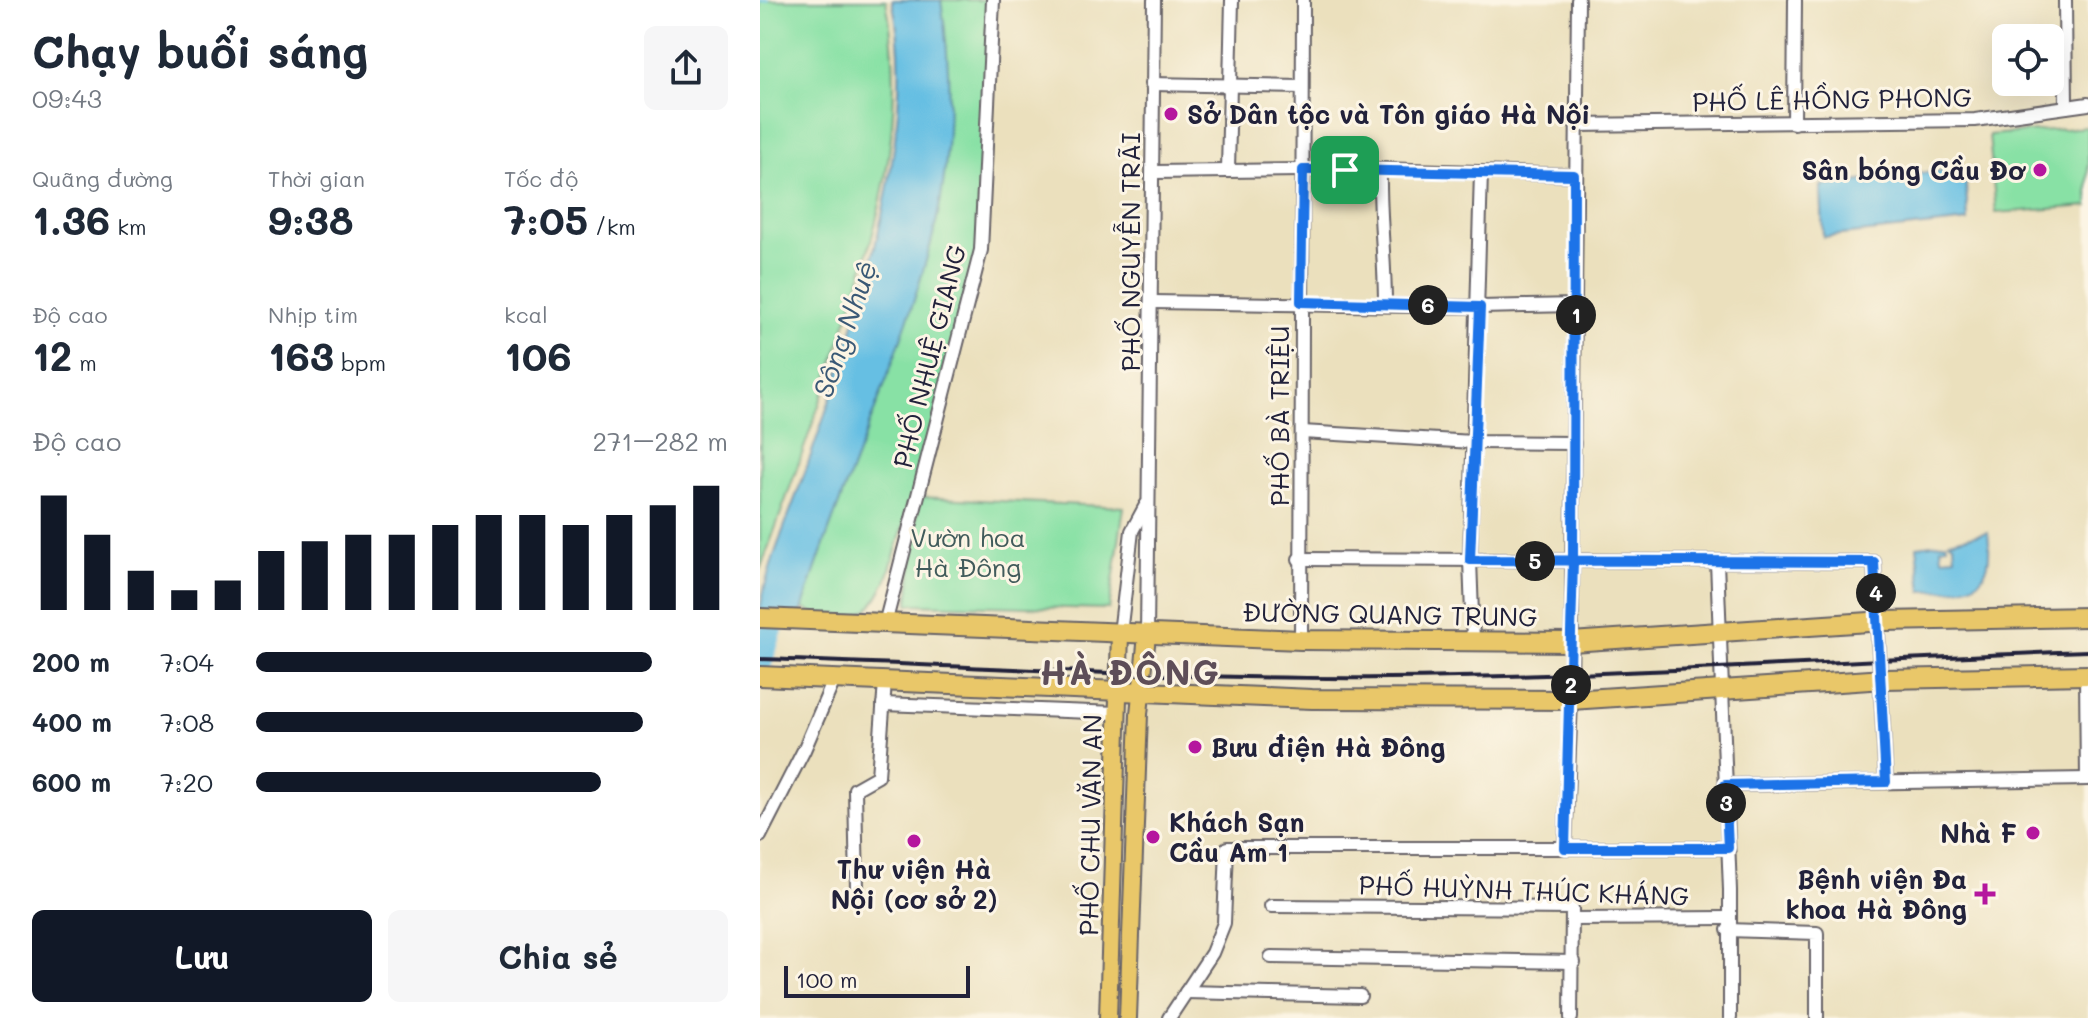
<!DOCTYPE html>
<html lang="vi">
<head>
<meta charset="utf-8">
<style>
	body { margin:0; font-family:Mali,sans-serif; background:#f6f6f7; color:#1f2937; height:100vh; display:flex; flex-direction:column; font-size:30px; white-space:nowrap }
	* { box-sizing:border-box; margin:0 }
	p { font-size:26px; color:#747a83 }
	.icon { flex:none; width:44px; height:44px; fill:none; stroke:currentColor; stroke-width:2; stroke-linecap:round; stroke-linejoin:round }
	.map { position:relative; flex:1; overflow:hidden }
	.drawer { display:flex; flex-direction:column; background:#fff; width:760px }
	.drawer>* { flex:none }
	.controls { position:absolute; left:1232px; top:24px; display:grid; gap:16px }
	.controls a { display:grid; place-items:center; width:72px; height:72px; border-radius:12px; background:#fff; box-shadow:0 8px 32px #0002; font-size:40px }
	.scale { position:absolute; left:24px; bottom:20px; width:186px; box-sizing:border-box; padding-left:8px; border:4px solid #22223b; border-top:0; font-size:22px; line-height:28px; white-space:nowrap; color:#22223b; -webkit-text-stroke:6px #fcf5e5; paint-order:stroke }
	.pin { position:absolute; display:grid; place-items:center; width:68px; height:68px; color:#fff; margin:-34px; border-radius:16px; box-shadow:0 4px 12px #0006 }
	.km { position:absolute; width:40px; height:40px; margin:-20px; border-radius:50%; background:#222; color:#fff; font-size:22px; line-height:40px; text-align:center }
	.round { display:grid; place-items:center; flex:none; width:84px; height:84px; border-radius:12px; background:#f6f6f7 }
	.head { display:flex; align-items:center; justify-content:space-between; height:136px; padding:0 32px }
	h1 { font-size:44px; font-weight:700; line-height:60px }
	.metrics { display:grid; grid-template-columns:repeat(3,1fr); gap:12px; height:136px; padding:8px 32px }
	.metrics div { display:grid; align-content:center }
	.metrics b { font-size:40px; font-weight:700 }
	.metrics small { font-size:22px; font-weight:400 }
	.metrics p { font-size:22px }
	.chart { height:224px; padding:16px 32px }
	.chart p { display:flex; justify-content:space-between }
	.chart svg { width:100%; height:144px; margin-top:8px; stroke:#111827; stroke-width:6 }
	.action { display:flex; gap:16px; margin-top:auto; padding:16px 32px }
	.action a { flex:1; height:92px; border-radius:12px; background:#111827; color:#fff; font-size:32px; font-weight:700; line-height:92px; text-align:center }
	.action a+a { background:#f6f6f7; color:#1f2937 }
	ul { padding:0 32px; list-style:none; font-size:26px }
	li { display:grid; grid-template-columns:128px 96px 1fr; align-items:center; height:60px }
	li i { height:20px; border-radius:10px; background:#111827 }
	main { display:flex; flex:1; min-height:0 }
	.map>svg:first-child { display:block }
</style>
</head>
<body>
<main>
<section class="drawer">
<div class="head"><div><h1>Chạy buổi sáng</h1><p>09:43</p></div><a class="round"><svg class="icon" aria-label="share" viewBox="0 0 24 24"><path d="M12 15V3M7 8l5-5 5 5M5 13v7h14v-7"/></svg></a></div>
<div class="metrics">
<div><p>Quãng đường</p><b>1.36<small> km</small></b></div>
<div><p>Thời gian</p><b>9:38</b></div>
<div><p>Tốc độ</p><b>7:05<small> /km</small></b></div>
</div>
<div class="metrics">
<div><p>Độ cao</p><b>12<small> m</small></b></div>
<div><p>Nhịp tim</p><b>163<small> bpm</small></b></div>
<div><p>kcal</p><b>106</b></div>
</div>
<div class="chart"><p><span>Độ cao</span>271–282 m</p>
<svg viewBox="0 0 160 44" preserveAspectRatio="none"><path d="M5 44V9M15 44V21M25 44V32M35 44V38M45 44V35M55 44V26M65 44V23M75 44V21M85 44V21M95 44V18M105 44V15M115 44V15M125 44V18M135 44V15M145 44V12M155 44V6"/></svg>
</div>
<ul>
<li><b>200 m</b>7:04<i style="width:84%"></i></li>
<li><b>400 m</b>7:08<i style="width:82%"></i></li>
<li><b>600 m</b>7:20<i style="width:73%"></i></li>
</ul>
<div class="action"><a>Lưu</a><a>Chia sẻ</a></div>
</section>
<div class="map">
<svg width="1328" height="1018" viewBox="0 0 1328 1018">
	<rect width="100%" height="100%" fill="#fcf5e5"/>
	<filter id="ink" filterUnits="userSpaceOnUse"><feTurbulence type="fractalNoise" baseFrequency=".0125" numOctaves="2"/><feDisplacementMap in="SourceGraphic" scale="16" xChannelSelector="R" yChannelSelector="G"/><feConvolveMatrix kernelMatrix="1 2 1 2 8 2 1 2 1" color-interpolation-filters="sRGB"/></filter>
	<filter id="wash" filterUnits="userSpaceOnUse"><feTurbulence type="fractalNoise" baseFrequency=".006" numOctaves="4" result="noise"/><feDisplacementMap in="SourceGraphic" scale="32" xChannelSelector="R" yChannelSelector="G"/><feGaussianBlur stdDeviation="1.8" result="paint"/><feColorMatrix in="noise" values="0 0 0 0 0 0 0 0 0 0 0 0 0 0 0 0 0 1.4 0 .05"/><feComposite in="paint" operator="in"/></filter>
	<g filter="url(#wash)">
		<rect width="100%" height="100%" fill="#ebe0bd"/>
		<!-- green -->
		<g fill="#88e1a5" stroke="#558270" stroke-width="2">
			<path d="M0,0h126c24,126 -10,233 -49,351 -24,74 -50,146 -77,219z"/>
			<path d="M179,0h52l-12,249 -34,142 -59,191c-5,8 -10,20 -18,27 -16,13 -51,10 -66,-2 35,-135 104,-259 135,-396 15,-68 14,-142 2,-211z"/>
			<polygon points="1328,127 1328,206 1236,213 1229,135"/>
			<polygon points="159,497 364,507 349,609 148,604"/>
		</g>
		<!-- water -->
		<g fill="#66bfe3" stroke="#44708f" stroke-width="2">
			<path d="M132,0h49c12,77 11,167 -10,243 -34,127 -93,248 -131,374l-40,-1c0,-32 33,-111 45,-144 45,-128 118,-339 87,-472z"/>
			<polygon points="1205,168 1208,221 1063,237 1061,186"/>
			<path d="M1228,532c7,57 -17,58 -66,59l-5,-45 29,-4 1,4 -6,1 1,11 13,-1 -1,-12 -5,-4z"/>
		</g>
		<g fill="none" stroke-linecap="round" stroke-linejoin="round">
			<!-- stream -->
			<polyline stroke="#66bfe3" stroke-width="4" points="0,1 7,0"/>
			<!-- river -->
			<polyline stroke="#66bfe3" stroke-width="22" points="0,666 21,602"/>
		</g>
	</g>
	<g filter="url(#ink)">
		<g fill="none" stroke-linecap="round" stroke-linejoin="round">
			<!-- minor casing -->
			<g stroke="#686468" stroke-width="16">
				<g id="minor">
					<polyline points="1305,0 1306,107"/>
					<polyline points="391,84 542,87"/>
					<polyline points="1034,123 1035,0"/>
					<polyline points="816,125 1215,120 1328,104"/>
					<path d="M620,169c-1,46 5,89 5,135"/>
					<polyline points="468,170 472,0"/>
					<polyline points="395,172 620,169 814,175"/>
					<polyline points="393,302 720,307 816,305"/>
					<polyline points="542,432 713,442 814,443"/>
					<polyline points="539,559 1114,562 1126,782"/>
					<polyline points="957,562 970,890 970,1018"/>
					<polyline points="125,624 221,250 233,0"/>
					<polyline points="360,634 372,531 386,505"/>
					<polyline points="387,635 394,0"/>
					<polyline points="541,640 543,0"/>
					<polyline points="713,641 710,560 721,172"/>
					<polyline points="1326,675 1327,779"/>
					<polyline points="123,704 357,713"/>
					<polyline points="965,785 1328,779"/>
					<polyline points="0,836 44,750 74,680"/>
					<polyline points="805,848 811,700 818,0"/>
					<polyline points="97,889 95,789 118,776 125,682"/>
					<polyline points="511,906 812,908 811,1018"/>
					<polyline points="813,919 969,918"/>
					<polyline points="968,930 1057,933 1057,1018"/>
					<polyline points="511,957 814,962"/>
					<polyline points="426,992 600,996"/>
					<polyline points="409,1018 452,953 464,923 467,848 968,848"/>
				</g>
			</g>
			<!-- major casing -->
			<g stroke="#686468" stroke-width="20">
				<g id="major">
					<polyline points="348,1018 360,634"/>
					<polyline points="368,1018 379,714 387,635"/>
				</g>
			</g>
			<!-- highway casing -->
			<g stroke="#686468" stroke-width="22">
				<g id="highway">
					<polyline points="0,618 541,640 811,642 1124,621 1328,617"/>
					<polyline points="0,676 552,699 811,700 1125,679 1328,675"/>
				</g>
			</g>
			<!-- minor -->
			<use href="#minor" stroke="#fff" stroke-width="12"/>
			<!-- major -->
			<use href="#major" stroke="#e9c769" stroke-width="16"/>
			<!-- highway -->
			<use href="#highway" stroke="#e9c769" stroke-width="18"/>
			<!-- rail -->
			<path stroke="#22223b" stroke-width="4" d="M0,659c209,6 418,21 627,19 234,-1 467,-19 701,-27"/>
		</g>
	</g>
	<g fill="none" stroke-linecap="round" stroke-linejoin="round" filter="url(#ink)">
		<!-- route casing -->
		<g stroke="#fff" stroke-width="16">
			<path id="route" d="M585,170l229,5 -1,386 -8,287h163l-3,-63 161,-3 -12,-220c-135,-1 -270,-1 -404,-2l10,-253 -179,-5 2,-132h42"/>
		</g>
		<!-- route -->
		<use href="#route" stroke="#1a73e8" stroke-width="10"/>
	</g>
	<!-- markers -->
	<g fill="#b5179e" stroke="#fcf5e5" stroke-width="3">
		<circle cx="411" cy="114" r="8"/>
		<circle cx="1280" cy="170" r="8"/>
		<circle cx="435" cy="747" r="8"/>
		<circle cx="1273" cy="833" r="8"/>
		<circle cx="393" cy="837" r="8"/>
		<circle cx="154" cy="841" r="8"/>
		<path d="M1221 882h8v8h8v8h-8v8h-8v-8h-8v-8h8z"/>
	</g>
	<g text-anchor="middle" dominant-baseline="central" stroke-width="6" stroke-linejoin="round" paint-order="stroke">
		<!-- street labels -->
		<g font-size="26" fill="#22223b" stroke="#fcf5e5">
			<text transform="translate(1072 99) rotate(-1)">PHỐ LÊ HỒNG PHONG</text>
			<text transform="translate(370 252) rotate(-90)">PHỐ NGUYỄN TRÃI</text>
			<text transform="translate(169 356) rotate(-76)">PHỐ NHUỆ GIANG</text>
			<text transform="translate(519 416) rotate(-90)">PHỐ BÀ TRIỆU</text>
			<text transform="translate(630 614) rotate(1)">ĐƯỜNG QUANG TRUNG</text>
			<text transform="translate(330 825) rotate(-89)">PHỐ CHU VĂN AN</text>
			<text transform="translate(764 890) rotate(2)">PHỐ HUỲNH THÚC KHÁNG</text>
		</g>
		<!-- poi labels -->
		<g font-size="26" font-weight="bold" fill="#22223b" stroke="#fcf5e5" text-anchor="start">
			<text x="427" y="114">Sở Dân tộc và Tôn giáo Hà Nội</text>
			<text x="1264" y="170" text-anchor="end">Sân bóng Cầu Đơ</text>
			<text x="451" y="747">Bưu điện Hà Đông</text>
			<text x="409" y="822">Khách Sạn<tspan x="409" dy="30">Cầu Am 1</tspan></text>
			<text x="1257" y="833" text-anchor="end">Nhà F</text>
			<text x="154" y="869" text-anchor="middle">Thư viện Hà<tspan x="154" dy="30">Nội (cơ sở 2)</tspan></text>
			<text x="1207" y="879" text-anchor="end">Bệnh viện Đa<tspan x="1207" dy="30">khoa Hà Đông</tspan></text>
		</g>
		<!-- park labels -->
		<g font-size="26" fill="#415b5b" stroke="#fcf5e5">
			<text x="208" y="537">Vườn hoa<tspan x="208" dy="30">Hà Đông</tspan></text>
		</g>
		<!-- water labels -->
		<g font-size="28" font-style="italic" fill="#3a5976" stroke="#fcf5e5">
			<text transform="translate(84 329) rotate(-71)">Sông Nhuệ</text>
		</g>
		<!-- district labels -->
		<g font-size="34" font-weight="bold" letter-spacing="2" fill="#5e4e58" stroke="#fcf5e5">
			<text x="370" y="671">HÀ ĐÔNG</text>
		</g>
	</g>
</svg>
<div class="controls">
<a><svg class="icon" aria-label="locate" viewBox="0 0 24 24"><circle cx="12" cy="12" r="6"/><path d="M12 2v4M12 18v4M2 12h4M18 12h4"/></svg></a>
</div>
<div class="scale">100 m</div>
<div class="pin" style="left:585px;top:170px;background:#1e9e55"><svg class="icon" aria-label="arrive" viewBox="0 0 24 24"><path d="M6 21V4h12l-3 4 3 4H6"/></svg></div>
<b class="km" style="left:816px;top:315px">1</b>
<b class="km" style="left:811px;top:685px">2</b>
<b class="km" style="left:966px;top:803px">3</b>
<b class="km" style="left:1116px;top:593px">4</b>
<b class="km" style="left:775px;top:561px">5</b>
<b class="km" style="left:668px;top:305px">6</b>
</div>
</main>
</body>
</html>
